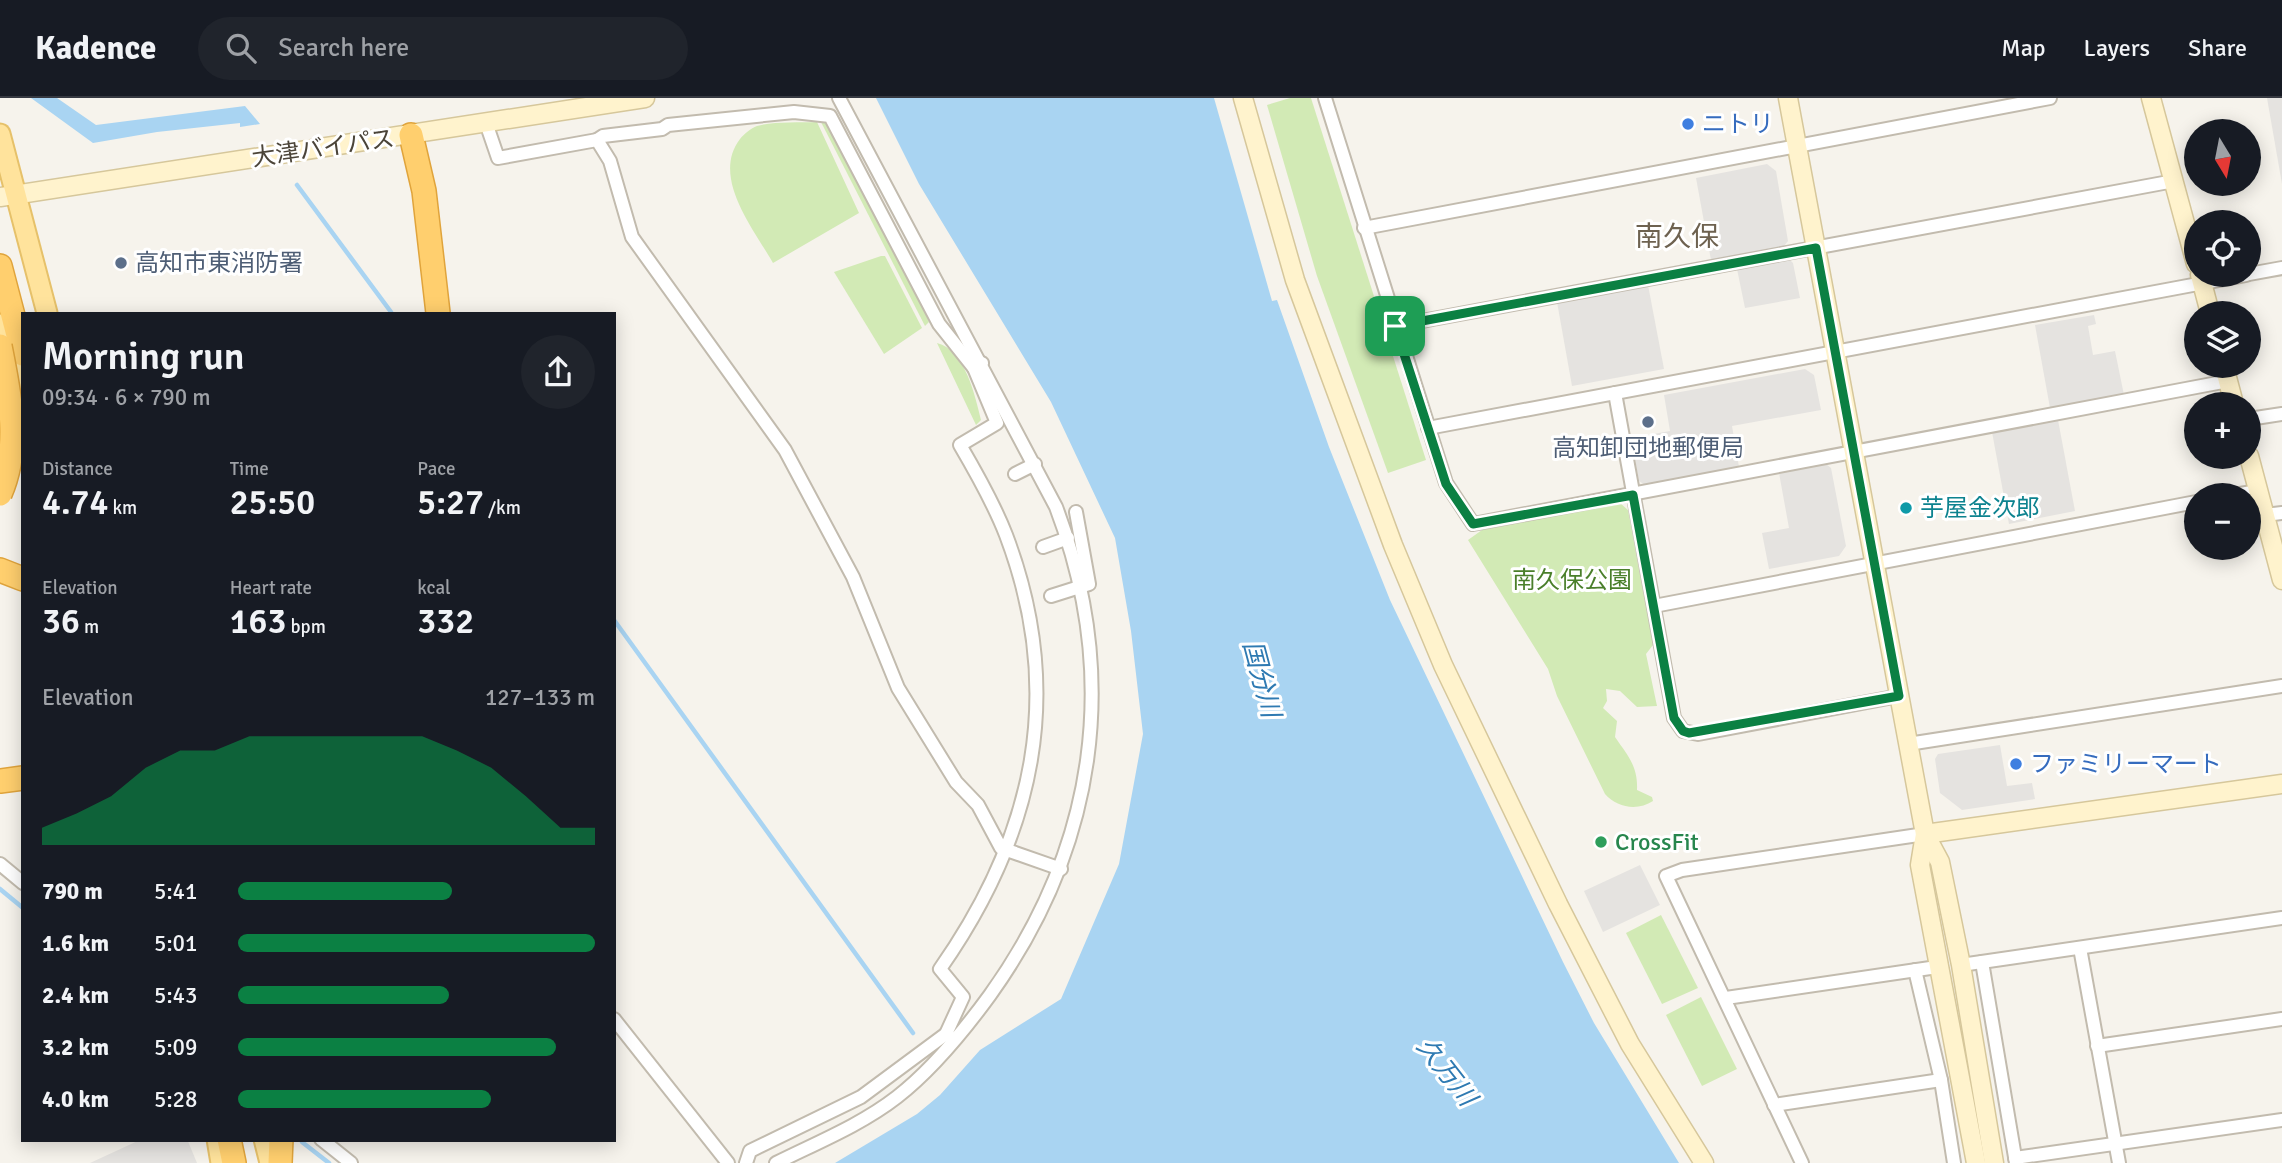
<!DOCTYPE html>
<html lang="en">
<head>
<meta charset="utf-8">
<style>
	body { margin:0; font-family:Signika,"Noto Sans JP",sans-serif; background:#20242c; color:#f1f3f6; height:100vh; display:flex; flex-direction:column; font-size:26px; white-space:nowrap }
	* { box-sizing:border-box; margin:0 }
	p { font-size:23px; color:#9ea1a6 }
	.icon { flex:none; width:38px; height:38px; fill:none; stroke:currentColor; stroke-width:2; stroke-linecap:round; stroke-linejoin:round }
	.map { position:relative; flex:1; overflow:hidden }
	.sheet { position:absolute; left:21px; top:214px; width:595px; height:830px; display:flex; flex-direction:column; background:#171b24; border-radius:0px; box-shadow:0 4px 18px #0003 }
	.sheet>* { flex:none }
	.needle { width:46px; rotate:170deg }
	.tools { position:absolute; left:2184px; top:21px; display:grid; gap:14px }
	.tools a { display:grid; place-items:center; width:77px; height:77px; border-radius:50%; background:#171b24; box-shadow:0 4px 18px #0003; font-size:35px }
	.pin { position:absolute; display:grid; place-items:center; width:60px; height:60px; color:#fff; margin:-30px; border-radius:14px; box-shadow:0 4px 10px #0006 }
	.round { display:grid; place-items:center; flex:none; width:74px; height:74px; border-radius:37px; background:#20242c }
	.overview { display:flex; align-items:center; justify-content:space-between; height:119px; padding:0 21px }
	h1 { font-size:38px; font-weight:600; line-height:52px }
	.figures { display:grid; grid-template-columns:repeat(3,1fr); gap:10px; height:119px; padding:7px 21px }
	.figures div { display:grid; align-content:center }
	.figures b { font-size:35px; font-weight:600 }
	.figures small { font-size:19px; font-weight:400 }
	.figures p { font-size:19px }
	.chart { height:196px; padding:14px 21px }
	.chart p { display:flex; justify-content:space-between }
	.chart svg { width:100%; height:126px; margin-top:7px; fill:#0b8043; opacity:.7 }
	ul { padding:0 21px; list-style:none; font-size:23px }
	li { display:grid; grid-template-columns:112px 84px 1fr; align-items:center; height:52px }
	li i { height:18px; border-radius:9px; background:#0b8043 }
	header { display:flex; align-items:center; gap:42px; box-sizing:border-box; height:98px; padding:0 35px; background:#171b24; border-bottom:2px solid #363941 }
	header strong { font-size:33px }
	nav { display:flex; gap:38px; margin-inline-start:auto; font-size:24px }
	.search { width:490px; height:63px; background:#20242c; display:flex; align-items:center; gap:18px; box-sizing:border-box; padding:0 24px; border-radius:38px; color:#9ea1a6; font-size:26px }
	.map>svg:first-child { display:block }
</style>
</head>
<body>
<header>
<strong>Kadence</strong>
<div class="search"><svg class="icon" aria-label="search" viewBox="0 0 24 24"><circle cx="10" cy="10" r="6"/><path d="M15 15l6 6"/></svg>Search here</div>
<nav><a>Map</a><a>Layers</a><a>Share</a></nav>
</header>
<div class="map">
<svg width="2282" height="1065" viewBox="0 0 2282 1065">
	<rect width="100%" height="100%" fill="#f6f3ec"/>
	<!-- green -->
	<g fill="#d2eab5">
		<polygon points="1290,0 1311,0 1426,362 1388,375 1317,178 1267,7"/>
		<polygon points="826,23 903,167 929,224 925,228 821,24"/>
		<path d="M817,24l42,91 -86,50c-20,-35 -62,-86 -33,-124 4,-5 11,-11 17,-13 18,-5 41,-3 60,-4z"/>
		<polygon points="881,158 885,158 922,230 884,256 834,174"/>
		<path d="M937,245c28,7 38,52 44,77l-5,5z"/>
		<path d="M1620,405l8,7 25,135 -7,9 11,52 -20,1 -17,-16 -14,-2 1,12 -4,7 14,13 -2,16c13,19 23,29 22,53l15,7 1,4c-15,10 -36,7 -48,-7l-48,-98 -9,-27 -80,-129 14,-10z"/>
		<polygon points="1661,817 1698,890 1662,906 1626,835"/>
		<polygon points="1701,899 1737,971 1702,988 1666,917"/>
	</g>
	<!-- parking -->
	<g fill="#e5e3e0">
		<polygon points="2267,0 2282,0 2282,86"/>
		<polygon points="1767,66 1776,73 1788,143 1784,148 1711,162 1696,80"/>
		<polygon points="1789,161 1793,165 1800,200 1745,210 1737,171"/>
		<polygon points="1648,187 1664,271 1572,288 1557,204"/>
		<polygon points="2094,217 2096,226 2088,228 2093,257 2115,253 2124,297 2050,310 2035,227"/>
		<polygon points="1805,271 1814,277 1821,312 1732,328 1739,369 1645,387 1639,383 1631,340 1670,333 1664,297"/>
		<polygon points="2058,322 2075,413 2009,426 1992,334"/>
		<polygon points="1826,366 1831,370 1846,448 1839,458 1769,471 1762,435 1789,430 1779,375"/>
		<polygon points="2000,647 2007,688 2032,685 2035,701 1962,712 1940,695 1935,661 1938,656"/>
		<polygon points="1640,767 1660,807 1603,834 1584,793"/>
		<polygon points="142,1041 187,1041 197,1065 90,1065"/>
	</g>
	<!-- water -->
	<g fill="#a9d4f2">
		<polygon points="31,0 57,0 96,27 245,8 260,26 240,29 240,25 157,34 93,45"/>
		<polygon points="876,0 1214,0 1272,203 1277,202 1329,349 1390,502 1563,864 1594,925 1679,1065 835,1065 917,1016 940,997 980,952 1061,901 1119,766 1143,636 1131,533 1115,440 1051,304 919,86"/>
	</g>
	<g fill="none" stroke-linecap="round" stroke-linejoin="round">
		<!-- stream -->
		<g stroke="#a9d4f2" stroke-width="4.5">
			<polyline points="297,87 391,214"/>
			<polyline points="614,522 913,935"/>
			<polyline points="0,791 23,810"/>
			<polyline points="302,1044 329,1065"/>
		</g>
		<!-- street casing -->
		<g stroke="#c2bbae" stroke-width="16">
			<g id="street">
				<polyline points="1325,0 1446,385 1473,426 2228,283"/>
				<polyline points="486,25 498,60 597,42 610,63 632,139 785,352 853,479 898,590 956,684 978,707 1001,750 1061,771"/>
				<polyline points="597,42 603,38 662,31 668,27 794,14 830,18 939,226 974,270"/>
				<polyline points="1364,130 2050,0"/>
				<polyline points="2249,176 2282,170"/>
				<polyline points="1395,228 2174,83"/>
				<polyline points="1615,295 1674,620 1683,633 1698,636 1899,598"/>
				<polyline points="2249,321 2282,316"/>
				<polyline points="1428,330 2246,177"/>
				<polyline points="1015,376 1035,366"/>
				<polyline points="2234,397 2258,393"/>
				<polyline points="2265,417 2282,415"/>
				<polyline points="1043,449 1068,440"/>
				<polyline points="1051,498 1089,486 1076,414"/>
				<polyline points="1654,508 2196,404"/>
				<polyline points="1908,646 2282,588"/>
				<polyline points="0,766 23,785"/>
				<polyline points="2080,850 2119,1065"/>
				<polyline points="1982,864 2016,1065"/>
				<polyline points="1961,867 2282,820"/>
				<polyline points="1915,872 1941,982 1954,1065"/>
				<polyline points="1726,900 1937,869"/>
				<polyline points="614,921 728,1065"/>
				<path d="M946,936l17,-37 -23,-28c94,-134 126,-276 66,-434 -12,-31 -29,-61 -46,-90l37,-22 -23,-55 8,-5"/>
				<polyline points="2097,948 2282,921"/>
				<polyline points="1774,1007 1941,982"/>
				<polyline points="321,1041 351,1065"/>
				<polyline points="2015,1060 2282,1022"/>
				<polyline points="746,1065 750,1053 861,999 946,936 951,940"/>
				<path d="M776,1065c40,-20 85,-38 121,-66 36,-28 66,-65 93,-102 106,-148 131,-317 66,-488l-217,-409"/>
				<polyline points="1802,1065 1666,778 1682,772 1925,736"/>
			</g>
		</g>
		<!-- secondary casing -->
		<g stroke="#d6c79b" stroke-width="21">
			<g id="secondary">
				<polyline points="1243,0 1295,182 1393,447 1443,567 1558,806 1630,946 1704,1065"/>
				<polyline points="1788,0 1925,736 1940,764 1961,867 1994,1065"/>
				<polyline points="2151,0 2196,166"/>
				<polyline points="0,99 645,0"/>
				<polyline points="2200,177 2210,215"/>
				<polyline points="2224,268 2234,306"/>
				<polyline points="2249,358 2282,482"/>
				<polyline points="1925,736 2282,686"/>
				<polyline points="1925,736 1920,767 1976,1065"/>
			</g>
		</g>
		<!-- primary casing -->
		<g stroke="#e6c16a" stroke-width="23">
			<g id="primary">
				<polyline points="0,36 47,215"/>
				<polyline points="0,226 23,309"/>
				<polyline points="217,1041 221,1065"/>
				<polyline points="264,1041 270,1065"/>
			</g>
		</g>
		<!-- highway casing -->
		<g stroke="#e0a43c" stroke-width="26">
			<g id="highway">
				<polyline points="411,37 424,93 438,215"/>
				<polyline points="0,168 23,256"/>
				<polyline points="0,472 23,481"/>
				<polyline points="0,683 23,680"/>
				<polyline points="229,1041 234,1065"/>
				<polyline points="280,1065 281,1041"/>
			</g>
		</g>
		<!-- street -->
		<use href="#street" stroke="#fff" stroke-width="12"/>
		<!-- secondary -->
		<use href="#secondary" stroke="#fff3cd" stroke-width="18"/>
		<!-- primary -->
		<use href="#primary" stroke="#ffe39c" stroke-width="19"/>
		<!-- highway -->
		<use href="#highway" stroke="#ffcf6e" stroke-width="23"/>
		<!-- highway-bridge casing -->
		<g stroke="#e0a43c" stroke-width="26" stroke-linecap="butt">
			<path id="highway-bridge" d="M0,248c10,51 21,99 0,148"/>
		</g>
		<!-- highway-bridge -->
		<use href="#highway-bridge" stroke="#ffcf6e" stroke-width="23"/>
	</g>
	<g fill="none" stroke-linecap="round" stroke-linejoin="round">
		<!-- route casing -->
		<g stroke="#fff" stroke-width="14">
			<polygon id="route" points="1816,150 1899,598 1689,635 1683,633 1674,620 1633,397 1473,426 1446,386 1395,228"/>
		</g>
		<!-- route -->
		<use href="#route" stroke="#0b8043" stroke-width="9"/>
	</g>
	<!-- markers -->
	<g fill="#3f7fe0" stroke="#fff" stroke-width="2.5">
		<circle cx="1688" cy="26" r="7"/>
		<circle cx="2016" cy="666" r="7"/>
	</g>
	<g fill="#5c6f8a" stroke="#fff" stroke-width="2.5">
		<circle cx="121" cy="165" r="7"/>
		<circle cx="1648" cy="324" r="7"/>
	</g>
	<circle fill="#0f9aa8" stroke="#fff" stroke-width="2.5" cx="1906" cy="410" r="7"/>
	<circle fill="#2e9e5b" stroke="#fff" stroke-width="2.5" cx="1601" cy="744" r="7"/>
	<g text-anchor="middle" dominant-baseline="central" stroke-width="6" stroke-linejoin="round" paint-order="stroke">
		<!-- shop labels -->
		<g font-size="24" fill="#366cbe" stroke="#fff" text-anchor="start">
			<text x="1702" y="26">ニトリ</text>
			<text x="2030" y="666">ファミリーマート</text>
		</g>
		<!-- street labels -->
		<g font-size="24" fill="#4b4439" stroke="#fff">
			<text transform="translate(323 50) rotate(-8)">大津バイパス</text>
		</g>
		<!-- service labels -->
		<g font-size="24" fill="#4e5e75" stroke="#fff" text-anchor="start">
			<text x="135" y="165">高知市東消防署</text>
			<text x="1648" y="350" text-anchor="middle">高知卸団地郵便局</text>
		</g>
		<!-- culture labels -->
		<g font-size="24" fill="#0d838f" stroke="#fff" text-anchor="start">
			<text x="1920" y="410">芋屋金次郎</text>
		</g>
		<!-- park labels -->
		<g font-size="24" fill="#4a7f2a" stroke="#fff">
			<text x="1572" y="482">南久保公園</text>
		</g>
		<!-- leisure labels -->
		<g font-size="24" fill="#27864d" stroke="#fff" text-anchor="start">
			<text x="1615" y="744">CrossFit</text>
		</g>
		<!-- water labels -->
		<g font-size="26" font-style="italic" fill="#2e7ab2" stroke="#fff">
			<text transform="translate(1261 581) rotate(75)">国分川</text>
			<text transform="translate(1446 974) rotate(52)">久万川</text>
		</g>
		<!-- quarter labels -->
		<g font-size="28" fill="#6e6250" stroke="#fff">
			<text x="1677" y="139">南久保</text>
		</g>
	</g>
</svg>
<div class="tools">
<a><svg class="needle" viewBox="-14 -14 28 28"><path d="M0-13l5 13h-10z" fill="#e53935"/><path d="M0 13l5-13h-10z" fill="#9ea1a6"/></svg></a>
<a><svg class="icon" aria-label="locate" viewBox="0 0 24 24"><circle cx="12" cy="12" r="6"/><path d="M12 2v4M12 18v4M2 12h4M18 12h4"/></svg></a>
<a><svg class="icon" aria-label="layers" viewBox="0 0 24 24"><path d="M12 4l9 5-9 5-9-5zM3 14l9 5 9-5"/></svg></a>
<a>+</a>
<a>−</a>
</div>
<div class="pin" style="left:1395px;top:228px;background:#1e9e55"><svg class="icon" aria-label="arrive" viewBox="0 0 24 24"><path d="M6 21V4h12l-3 4 3 4H6"/></svg></div>
<section class="sheet">
<div class="overview"><div><h1>Morning run</h1><p>09:34 · 6 × 790 m</p></div><a class="round"><svg class="icon" aria-label="share" viewBox="0 0 24 24"><path d="M12 15V3M7 8l5-5 5 5M5 13v7h14v-7"/></svg></a></div>
<div class="figures">
<div><p>Distance</p><b>4.74<small> km</small></b></div>
<div><p>Time</p><b>25:50</b></div>
<div><p>Pace</p><b>5:27<small> /km</small></b></div>
</div>
<div class="figures">
<div><p>Elevation</p><b>36<small> m</small></b></div>
<div><p>Heart rate</p><b>163<small> bpm</small></b></div>
<div><p>kcal</p><b>332</b></div>
</div>
<div class="chart"><p><span>Elevation</span>127–133 m</p>
<svg viewBox="0 0 160 44" preserveAspectRatio="none"><path d="M0 44V38L10 33L20 27L30 17L40 11L50 11L60 6L70 6L80 6L90 6L100 6L110 6L120 11L130 17L140 27L150 38L160 38V44z"/></svg>
</div>
<ul>
<li><b>790 m</b>5:41<i style="width:60%"></i></li>
<li><b>1.6 km</b>5:01<i style="width:100%"></i></li>
<li><b>2.4 km</b>5:43<i style="width:59%"></i></li>
<li><b>3.2 km</b>5:09<i style="width:89%"></i></li>
<li><b>4.0 km</b>5:28<i style="width:71%"></i></li>
</ul>
</section>
</div>
</body>
</html>
